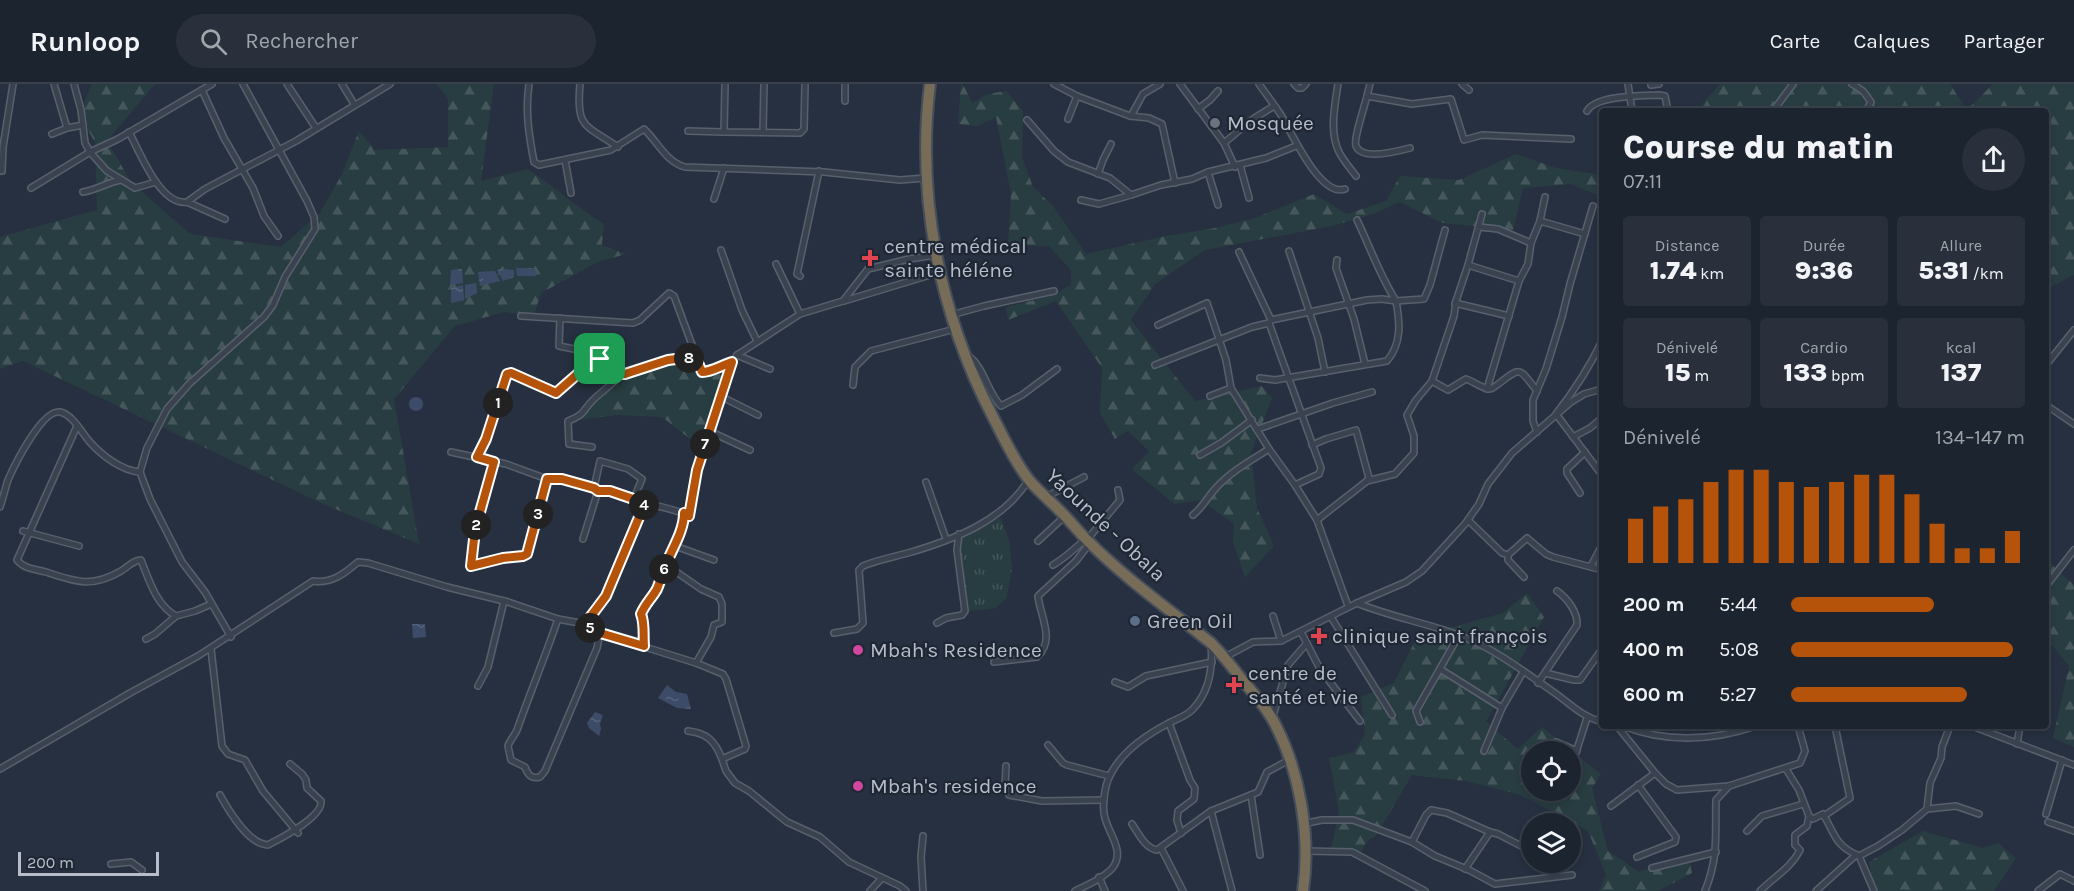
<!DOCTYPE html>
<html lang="fr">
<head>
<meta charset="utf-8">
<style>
	body { margin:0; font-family:Karla,sans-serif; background:#29303c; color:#f1f3f6; height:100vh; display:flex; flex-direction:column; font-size:22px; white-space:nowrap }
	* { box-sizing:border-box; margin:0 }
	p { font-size:20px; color:#a0a4ab }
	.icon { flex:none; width:33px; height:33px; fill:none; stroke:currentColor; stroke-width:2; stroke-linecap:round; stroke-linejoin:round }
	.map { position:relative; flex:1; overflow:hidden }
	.drawer { position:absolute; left:1599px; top:24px; width:450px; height:621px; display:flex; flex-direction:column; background:#1c2430; border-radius:6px; box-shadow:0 3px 9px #0003,0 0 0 2px #3a414c }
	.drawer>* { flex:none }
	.tools { position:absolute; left:1521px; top:657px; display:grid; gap:12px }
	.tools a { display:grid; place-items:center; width:60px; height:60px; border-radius:50%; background:#1c2430; box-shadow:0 3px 9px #0003,0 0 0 2px #3a414c; font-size:30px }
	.scale { position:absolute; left:18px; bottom:15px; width:141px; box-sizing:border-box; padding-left:6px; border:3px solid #b7bdca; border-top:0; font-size:16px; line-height:21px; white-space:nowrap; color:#b7bdca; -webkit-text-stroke:4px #1f2735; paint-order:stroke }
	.pin { position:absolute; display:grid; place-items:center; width:51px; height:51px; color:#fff; margin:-26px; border-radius:12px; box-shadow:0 3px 9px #0006 }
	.km { position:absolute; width:30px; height:30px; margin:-15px; border-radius:50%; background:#222; color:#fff; font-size:16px; line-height:30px; text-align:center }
	.round { display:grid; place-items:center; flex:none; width:63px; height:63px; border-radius:32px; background:#29303c }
	.headline { display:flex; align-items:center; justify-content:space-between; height:102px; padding:0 24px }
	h1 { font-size:33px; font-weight:800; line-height:45px }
	.metrics { display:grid; grid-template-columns:repeat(3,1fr); gap:9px; height:102px; padding:6px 24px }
	.metrics div { display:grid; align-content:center; border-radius:6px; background:#29303c; text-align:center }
	.metrics b { font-size:26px; font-weight:800 }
	.metrics small { font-size:16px; font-weight:400 }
	.metrics p { font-size:16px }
	.chart { height:168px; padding:12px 24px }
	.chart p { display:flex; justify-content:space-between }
	.chart svg { width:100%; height:108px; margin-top:6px; stroke:#b45309; stroke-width:6 }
	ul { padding:0 24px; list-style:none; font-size:20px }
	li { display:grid; grid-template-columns:96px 72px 1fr; align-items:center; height:45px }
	li i { height:15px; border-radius:8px; background:#b45309 }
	header { display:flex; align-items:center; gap:36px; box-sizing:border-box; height:84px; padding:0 30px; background:#1c2430; border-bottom:2px solid #3a414c }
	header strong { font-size:28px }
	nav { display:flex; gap:33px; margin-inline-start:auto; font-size:21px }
	.search { width:420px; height:54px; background:#29303c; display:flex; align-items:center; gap:15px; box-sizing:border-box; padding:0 21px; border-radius:33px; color:#a0a4ab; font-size:22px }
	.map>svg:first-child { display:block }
</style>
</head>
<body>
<header>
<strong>Runloop</strong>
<div class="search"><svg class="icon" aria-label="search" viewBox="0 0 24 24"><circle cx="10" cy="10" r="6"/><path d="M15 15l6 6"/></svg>Rechercher</div>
<nav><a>Carte</a><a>Calques</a><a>Partager</a></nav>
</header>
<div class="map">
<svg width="2074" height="807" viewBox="0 0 2074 807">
	<defs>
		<pattern id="grass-tufts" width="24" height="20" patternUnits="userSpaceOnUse" patternTransform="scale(1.5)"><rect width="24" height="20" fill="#283d41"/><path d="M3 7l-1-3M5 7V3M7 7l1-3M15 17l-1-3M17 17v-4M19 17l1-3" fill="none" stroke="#45575b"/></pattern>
		<pattern id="forest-firs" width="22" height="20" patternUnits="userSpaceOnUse" patternTransform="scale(1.5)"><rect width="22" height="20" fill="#283d41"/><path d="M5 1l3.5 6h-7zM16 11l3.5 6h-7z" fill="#45575b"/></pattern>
		<pattern id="water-ripples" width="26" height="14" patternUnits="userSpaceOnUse" patternTransform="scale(1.5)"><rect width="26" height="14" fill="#3c4c68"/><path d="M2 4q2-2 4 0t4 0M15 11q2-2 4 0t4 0" fill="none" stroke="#56647c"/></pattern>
	</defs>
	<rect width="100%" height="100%" fill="#263040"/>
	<!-- grass -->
	<polygon fill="url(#grass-tufts)" points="1001,434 1009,456 1012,484 1007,513 996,524 962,528 956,453"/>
	<!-- forest -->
	<g fill="url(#forest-firs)" fill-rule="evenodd">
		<path d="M92,0h63l-48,57 24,41 59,52 91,13 39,-34 22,-39 17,-43 16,19 73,-3v-48l-11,-15h57l-13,97 47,-12c26,18 49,38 76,55l-2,21 24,9 -28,8 -57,31 -7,22 -30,-3 -49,14 -61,73 25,145 -98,-41 -298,-142 -23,8v-132l97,-27 -2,-67 -10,-19 -2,-19z"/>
		<polygon points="961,0 963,0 972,19 988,10 1006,7 1023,27 1022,73 1033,103 1053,122 1086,170 1166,152 1215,144 1255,134 1314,110 1347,130 1386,117 1400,92 1459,96 1516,70 1556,84 1602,91 1602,113 1571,100 1523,104 1513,146 1443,139 1399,118 1376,129 1332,142 1205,166 1155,200 1131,236 1195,317 1262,302 1272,314 1251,369 1257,424 1274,462 1245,493 1233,459 1234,440 1201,416 1174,420 1132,385 1149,367 1128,347 1115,355 1100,329 1102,284 1056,217 1008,236 1006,223 1050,212 1071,201 1071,186 1049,162 1008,161 1011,110 996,33 977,42 958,40"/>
		<polygon points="1720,0 1950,0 1967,26 1993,0 2074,0 2074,191 2046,205 2046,27 1696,27"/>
		<polygon points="696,274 702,288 732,278 703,365 662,333 618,331 568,337 582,331 593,316 622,290 649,281"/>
		<polygon points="2046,469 2053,482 2074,501 2074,663 2053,654 2069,582 2046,554"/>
		<path d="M1527,509l17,24 -58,105 32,27 24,-22 59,47 -9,14 16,63 31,21 49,-18 4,19 -34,18h-59l7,-16 -18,-44 -67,-36 -55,-14 -54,-6 -37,62 -7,3 -10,17 -5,-3 -23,1 9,-44 -10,-53 25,-6 11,-18 -4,-37 33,-14 23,-46 86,-24zM1532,668h38v38h-38z"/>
		<polygon points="1923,747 1983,764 1998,759 2016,774 1994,807 1874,807 1869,778"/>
	</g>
	<!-- water -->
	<g fill="url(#water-ripples)">
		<polygon points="516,184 535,184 536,192 517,192"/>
		<polygon points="462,185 463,199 450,201 451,186"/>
		<polygon points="502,185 514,186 514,193 503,197 497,186"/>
		<polygon points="495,187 500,197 480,202 478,188"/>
		<polygon points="476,199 477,209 465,215 465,201"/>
		<polygon points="463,201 464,216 451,219 451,204"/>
		<circle cx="416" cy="320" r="7"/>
		<polygon points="412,540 425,540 426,553 413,554"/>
		<polygon points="667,601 676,608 687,610 691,625 677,624 658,614"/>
		<polygon points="595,628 603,631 600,640 601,645 599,652 589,644 587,639"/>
	</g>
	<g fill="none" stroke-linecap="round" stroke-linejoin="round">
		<!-- street casing -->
		<g stroke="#58606d" stroke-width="8">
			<g id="street">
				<polyline points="54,0 67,44"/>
				<polyline points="74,0 81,26 85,59 90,68 107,87 135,104 156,98"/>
				<polyline points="287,0 316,44"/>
				<polyline points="342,0 354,20"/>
				<path d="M529,0c-4,28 0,51 5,78l5,3 72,-15 33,-21c14,13 22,33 41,38l139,5 76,8 26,-2"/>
				<path d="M580,0c-4,44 4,40 38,63"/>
				<polyline points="725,0 724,48 800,49 804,45 805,0"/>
				<polyline points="845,0 845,17"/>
				<polyline points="1054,0 1077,12 1130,32 1149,34 1162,40 1175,99"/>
				<polyline points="1180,0 1224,59 1235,83"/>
				<path d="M1259,0c7,10 15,20 22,31 10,16 39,83 64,74"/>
				<polyline points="1294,0 1298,4 1302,4 1306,0"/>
				<path d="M1338,0c-3,20 -9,48 1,68 4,8 11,16 17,24"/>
				<polyline points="1370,0 1367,12 1412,20 1451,15 1464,56 1482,51 1571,55"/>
				<polyline points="1462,0 1469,6"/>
				<polyline points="1628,0 1632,27"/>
				<polyline points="1852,0 1863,7 1871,18 1866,27"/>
				<polyline points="1651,1 1659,0"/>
				<polyline points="202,6 224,54 253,104 264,132 278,152"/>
				<path d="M1367,12c-2,9 -14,44 -11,50 6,15 43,5 54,2"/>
				<polyline points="1198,25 1210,16 1218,7"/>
				<path d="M1587,27c9,-16 55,-15 72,-16l6,1 3,15"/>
				<polyline points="1773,27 1793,0"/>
				<polyline points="1131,32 1143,10 1160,0"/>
				<polyline points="1068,35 1077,12"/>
				<polyline points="1027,36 1054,67 1068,78 1110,94 1131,111 1161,101 1192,95 1208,88 1266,74 1296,62"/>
				<polyline points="688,47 724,48"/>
				<path d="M129,48c11,20 31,74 58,70l38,17"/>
				<polyline points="763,48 764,0"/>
				<polyline points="52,50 67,44 83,41"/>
				<polyline points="1224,59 1253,35 1274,22"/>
				<polyline points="565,76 571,109"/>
				<polyline points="1240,81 1249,114"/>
				<polyline points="2,87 3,63 13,0"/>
				<polyline points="1208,88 1218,121"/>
				<polyline points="1098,90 1103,76 1111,60"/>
				<polyline points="31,104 90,68 118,55 212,0"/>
				<path d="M83,108c14,-2 25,-10 38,-12"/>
				<polyline points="714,115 724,84"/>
				<polyline points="1081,116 1099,120 1131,111"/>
				<polyline points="187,118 205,105 296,57 390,0"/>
				<polyline points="1540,137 1585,150"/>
				<polyline points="1479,143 1498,145 1531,159"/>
				<polyline points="721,166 742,226 757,257"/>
				<polyline points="1289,167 1318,254 1325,288"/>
				<polyline points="1239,168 1271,236"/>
				<polyline points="1337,176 1336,184 1354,235 1365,280"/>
				<polyline points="776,180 800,230"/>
				<polyline points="1468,181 1519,197"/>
				<polyline points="800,192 797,190 819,87"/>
				<polyline points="844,217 940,188"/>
				<polyline points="1455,219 1509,232"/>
				<polyline points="951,231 984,222 1054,207"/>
				<path d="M521,232l112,7 7,-3 29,-27 5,3 28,76c10,-1 20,-7 30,-10"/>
				<polyline points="560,234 559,262 589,268 597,273 614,290 625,290 668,276 696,274"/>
				<polyline points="1269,239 1321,384 1319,390 1295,401"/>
				<polyline points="1158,241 1207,219 1226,276 1231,304 1269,365 1295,401 1317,436 1348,522"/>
				<path d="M1602,257c-13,27 -28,50 -46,73l46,61"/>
				<polyline points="737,271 770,285"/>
				<path d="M969,272c16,13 18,36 32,50l21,-11 35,-26"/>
				<path d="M1155,281l97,-38 17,-4 2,-3 96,-20 15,-1 14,2c-16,-25 -26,-54 -39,-81"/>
				<polyline points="2046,281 2074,246"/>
				<path d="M1260,294l15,2 112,-19c15,-18 13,-38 9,-60l28,-2 6,-14 15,-55"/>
				<polyline points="1432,297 1454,232 1456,217 1468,181 1482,130"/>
				<polyline points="853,301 855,283 871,267 955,245"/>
				<polyline points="1487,305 1519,197 1528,180 1531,159 1540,137 1545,113"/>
				<polyline points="720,312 758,331"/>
				<polyline points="1210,312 1231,304"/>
				<polyline points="2046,321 2074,340"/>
				<path d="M77,342l-60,134c7,9 18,9 29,12 30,10 46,16 75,-1 7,-4 12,-11 20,-11 8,20 15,45 35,56"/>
				<polyline points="1258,345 1333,319 1372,308"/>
				<polyline points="709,347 750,366"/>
				<polyline points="1537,348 1533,337 1533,316 1546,285 1562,233 1570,200 1593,122"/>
				<polyline points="1573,353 1590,344 1602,334"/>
				<polyline points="1312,361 1326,355 1356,346 1369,394 1367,397 1317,436"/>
				<path d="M592,363l-23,-3 -1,-23c19,-8 13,-9 25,-21 9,-9 19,-15 28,-26"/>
				<polyline points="451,368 506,380 547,395 563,395 594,404 598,407 610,407 645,419"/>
				<polyline points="1200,371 1221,359 1252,336"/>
				<polyline points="477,373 486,355 507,290 511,289 556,309 589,280 600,275"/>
				<polyline points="494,378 475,446 471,482 503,474 523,472 527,470 547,395"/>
				<path d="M1367,397l28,-7 19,-21v-17l-7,-21 9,-15 16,-19 16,9 18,-11c7,2 15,9 23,10 3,0 5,-2 8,-4 24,-18 21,-19 40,6"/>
				<polyline points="926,398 946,455"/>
				<polyline points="594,404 600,377 628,385 642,395 634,414"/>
				<polyline points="1580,409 1567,389 1567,385 1585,368"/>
				<polyline points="1046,413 1084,393"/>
				<path d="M0,423c3,-9 5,-18 8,-27 6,-14 34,-71 52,-68 12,2 22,21 29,29 12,14 33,30 51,31"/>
				<path d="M1193,431c9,-7 14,-17 22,-26 15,-17 35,-28 54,-40"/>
				<polyline points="1468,436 1502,469 1508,471 1508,476 1524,493"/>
				<polyline points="23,447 79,462"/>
				<polyline points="583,455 598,407"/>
				<polyline points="1038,457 1065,432"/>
				<polyline points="675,462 714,476"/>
				<polyline points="1508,471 1527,454 1546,470 1553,473 1602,486"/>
				<path d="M1053,481c14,-8 26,-21 38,-30l29,-35 -2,-10"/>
				<polyline points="1591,482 1602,461"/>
				<polyline points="2046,502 2074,466"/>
				<polyline points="1357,519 1406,498 1422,487 1465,440 1479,420 1488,400 1512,369 1571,318 1584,310 1602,305"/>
				<polyline points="1273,532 1281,557"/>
				<polyline points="1331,533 1392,631"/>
				<path d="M558,535c-13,38 -28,74 -41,111 -2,5 -7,10 -9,16l3,14 14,7c3,8 6,12 15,10l5,-6 52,-123 3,-16"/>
				<polyline points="937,539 946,534 962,531 965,527 957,466 959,450"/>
				<path d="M585,540l21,-28 39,-93c15,4 31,6 44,13l8,-46 6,-21 21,-67 8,-20 5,-7 63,-41 43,-13 25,-32 41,-10 26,-4"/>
				<polyline points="1301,548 1320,585 1360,637"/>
				<path d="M834,549l23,-4 6,-6 -4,-53 4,-4c14,-6 30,-9 45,-13 45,-13 96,-32 121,-74"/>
				<polyline points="231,553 205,508 182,478 150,415 140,388 147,364 167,325 189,300 264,233 273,221 285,193 315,145 314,133 307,117 243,0"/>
				<polyline points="146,555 155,550 176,532 195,527 211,520"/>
				<path d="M644,562c-1,-12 1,-22 -3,-32 4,-9 11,-16 16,-25 3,-7 5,-15 8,-22 7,-18 19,-35 19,-54"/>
				<polyline points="211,565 222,662 228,670 245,676 263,707 298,749"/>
				<path d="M1225,573l28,-15 28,-1 76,-38c41,17 86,22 126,43 24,12 47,30 69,45 18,12 28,25 50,31"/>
				<path d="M994,578l43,-5c19,-17 3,-41 1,-61l38,-35 14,-18"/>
				<polyline points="696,579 723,590 726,595 746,662 745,665 722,675 726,687 735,699 749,707 787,738 820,753 849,778 900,802 906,807"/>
				<polyline points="1440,585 1502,624"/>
				<polyline points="1545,589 1574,596 1580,596 1602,565"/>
				<polyline points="1115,598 1128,603 1146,592 1212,578"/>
				<path d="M1538,599l39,-58c1,-13 -10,-27 -20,-34"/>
				<polyline points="478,602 488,583 504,517"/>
				<polyline points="1273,632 1288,581 1307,559"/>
				<polyline points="1420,638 1416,627 1459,551"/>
				<polyline points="1169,639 1190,696 1195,704 1194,715 1178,727 1177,736 1181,749"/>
				<polyline points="1617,642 1655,689 1666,700 1677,706 1729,702 1800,679 1805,667 1798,642"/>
				<path d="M1623,642c44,17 89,15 133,0"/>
				<polyline points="1972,642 2074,681"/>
				<path d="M688,647c19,2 27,10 34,28"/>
				<polyline points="1556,658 1577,667"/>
				<polyline points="2017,660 2020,642"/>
				<polyline points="1048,661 1063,679 1067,681 1109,692"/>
				<polyline points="1484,667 1502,624 1523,588"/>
				<polyline points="1006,682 1005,703 1009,711 1042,717 1104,716"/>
				<path d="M0,685l130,-76 68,-37 115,-75c18,3 31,-7 45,-19l10,1 79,24 61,15 50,17 27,5 12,8 99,31 15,-26 3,-12 8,-3v-18l-3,-7 -18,-8 -36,-25"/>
				<polyline points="1570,687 1587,634"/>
				<path d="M220,711c9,16 28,49 48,50 13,-7 55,-28 53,-44l-14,-13 -1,-8 -4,-6 -12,-10"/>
				<polyline points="1251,711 1260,771"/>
				<polyline points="1611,722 1655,689"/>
				<polyline points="1927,725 1956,722 1979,730"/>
				<polyline points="1211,727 1232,807"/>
				<polyline points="2046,730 2062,676"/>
				<path d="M1809,732l4,3 10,-5c12,20 12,32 36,42l19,-10 24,-16 25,-21 3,-26 11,-25 1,-11 8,-21"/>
				<polyline points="1824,732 1850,714 1835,642"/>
				<polyline points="1304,737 1307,739 1322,736 1353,736 1412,758 1426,731 1431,726 1447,729 1490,748 1498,750 1527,765 1532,764"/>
				<polyline points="2048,738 2074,747"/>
				<path d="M1132,740c7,10 13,24 25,26l54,-39 47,-19 9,-20 22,-12"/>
				<polyline points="1747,747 1762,732 1803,720"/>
				<polyline points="923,752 921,773 923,807"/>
				<polyline points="1412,758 1435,772 1469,786 1495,800 1572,791"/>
				<polyline points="1161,764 1183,807"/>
				<polyline points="1305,767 1352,768 1425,807"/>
				<polyline points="1859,772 1874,807"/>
				<polyline points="1637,773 1675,758 1676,753 1638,701"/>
				<polyline points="111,780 131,778 142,786"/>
				<polyline points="1652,784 1716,768"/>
				<polyline points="1465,785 1490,748"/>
				<polyline points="1099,793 1105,807"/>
				<polyline points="870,807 882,794"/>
				<path d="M1075,807c12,-6 31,-14 39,-25 10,-16 -5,-32 -9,-48 -3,-9 -1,-22 1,-32 8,-29 38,-50 63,-63 9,-5 18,-7 24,-14 17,-18 20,-42 18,-65"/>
				<path d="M1705,807c14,-35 10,-55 11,-91l13,-14"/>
				<path d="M1760,807c14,-14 31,-23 40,-41l-5,-5v-10l12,-9 2,-10 -10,-26 -13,-21"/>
				<polyline points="1816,807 1856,771"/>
				<polyline points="2038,807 2060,790 2074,797"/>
			</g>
		</g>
		<!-- highway casing -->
		<g stroke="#454d5a" stroke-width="14">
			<path id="highway" d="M930,0c-14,115 10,231 63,333 11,21 21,44 36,63 11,13 24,23 35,35 9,9 16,19 25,27 37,37 81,68 122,101 12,12 22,25 32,38 11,13 23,26 31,41 26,49 37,114 29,169"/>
		</g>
		<!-- street -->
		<use href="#street" stroke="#3a4250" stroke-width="5"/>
		<!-- highway -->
		<use href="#highway" stroke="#766c58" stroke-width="10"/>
	</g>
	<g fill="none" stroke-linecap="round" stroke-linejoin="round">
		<!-- route casing -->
		<g stroke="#fff" stroke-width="12">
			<path id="route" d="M684,274h12l6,14c10,0 20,-7 30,-10l-35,108 -8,46 -5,-3c0,19 -13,37 -19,54 -3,7 -5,15 -8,22 -5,9 -12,15 -16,25 4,10 2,21 3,32l-47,-14 -12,-8 21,-28 39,-93 -35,-12h-12l-4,-3 -32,-9h-15l-20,75 -4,2 -20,2 -32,8 4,-36 19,-68 -17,-5 9,-18 21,-65 4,-1 45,20 33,-29 11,-5 14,15h11l43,-14z"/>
		</g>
		<!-- route -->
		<use href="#route" stroke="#b45309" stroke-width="8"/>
	</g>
	<!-- markers -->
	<circle fill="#6b7280" stroke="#1f2735" stroke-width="2" cx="1215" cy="39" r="6"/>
	<g fill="#e0444e" stroke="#1f2735" stroke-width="2">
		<path d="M867 165h6v6h6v6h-6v6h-6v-6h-6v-6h6z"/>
		<path d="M1316 543h6v6h6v6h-6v6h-6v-6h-6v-6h6z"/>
		<path d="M1231 592h6v6h6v6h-6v6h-6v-6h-6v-6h6z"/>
	</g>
	<circle fill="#5c6f8a" stroke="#1f2735" stroke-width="2" cx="1135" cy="537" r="6"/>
	<g fill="#d1479c" stroke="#1f2735" stroke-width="2">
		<circle cx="858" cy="566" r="6"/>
		<circle cx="858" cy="702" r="6"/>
	</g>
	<g text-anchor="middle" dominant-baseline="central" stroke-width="4.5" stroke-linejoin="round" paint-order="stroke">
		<!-- poi labels -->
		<g font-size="21" fill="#b7bdca" stroke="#1f2735" text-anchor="start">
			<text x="1227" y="39">Mosquée</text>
			<text x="884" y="162">centre médical<tspan x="884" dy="24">sainte héléne</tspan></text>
			<text x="1147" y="537">Green Oil</text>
			<text x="1332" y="552">clinique saint françois</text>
			<text x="870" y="566">Mbah's Residence</text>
			<text x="1248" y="589">centre de<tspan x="1248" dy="24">santé et vie</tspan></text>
			<text x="870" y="702">Mbah's residence</text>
		</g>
		<!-- street labels -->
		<g font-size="21" fill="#b7bdca" stroke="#1f2735">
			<text transform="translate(1106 441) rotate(43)">Yaounde - Obala</text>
		</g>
	</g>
</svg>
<div class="tools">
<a><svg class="icon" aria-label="locate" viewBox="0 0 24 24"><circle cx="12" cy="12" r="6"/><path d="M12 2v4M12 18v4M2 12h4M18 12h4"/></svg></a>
<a><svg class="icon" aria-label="layers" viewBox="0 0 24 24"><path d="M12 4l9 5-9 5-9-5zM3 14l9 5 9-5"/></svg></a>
</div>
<div class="scale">200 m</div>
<div class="pin" style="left:600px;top:275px;background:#1e9e55"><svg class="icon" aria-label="arrive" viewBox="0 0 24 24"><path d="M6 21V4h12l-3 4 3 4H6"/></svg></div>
<b class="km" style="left:498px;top:319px">1</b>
<b class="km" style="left:476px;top:441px">2</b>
<b class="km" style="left:538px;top:430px">3</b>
<b class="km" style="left:644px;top:421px">4</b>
<b class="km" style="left:590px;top:544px">5</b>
<b class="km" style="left:664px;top:485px">6</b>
<b class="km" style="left:705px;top:360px">7</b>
<b class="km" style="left:689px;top:274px">8</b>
<section class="drawer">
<div class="headline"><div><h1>Course du matin</h1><p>07:11</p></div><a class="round"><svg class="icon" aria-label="share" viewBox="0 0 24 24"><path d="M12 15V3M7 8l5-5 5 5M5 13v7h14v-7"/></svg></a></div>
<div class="metrics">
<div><p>Distance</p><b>1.74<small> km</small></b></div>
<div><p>Durée</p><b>9:36</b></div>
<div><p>Allure</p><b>5:31<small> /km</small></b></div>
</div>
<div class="metrics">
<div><p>Dénivelé</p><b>15<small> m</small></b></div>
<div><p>Cardio</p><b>133<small> bpm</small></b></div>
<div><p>kcal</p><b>137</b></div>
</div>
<div class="chart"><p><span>Dénivelé</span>134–147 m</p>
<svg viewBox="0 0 160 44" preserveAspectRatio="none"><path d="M5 44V26M15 44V21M25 44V18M35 44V11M45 44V6M55 44V6M65 44V11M75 44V13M85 44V11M95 44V8M105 44V8M115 44V16M125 44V28M135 44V38M145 44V38M155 44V31"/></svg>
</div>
<ul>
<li><b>200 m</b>5:44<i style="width:61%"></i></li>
<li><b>400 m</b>5:08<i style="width:95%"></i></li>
<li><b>600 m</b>5:27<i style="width:75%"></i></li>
</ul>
</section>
</div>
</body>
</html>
